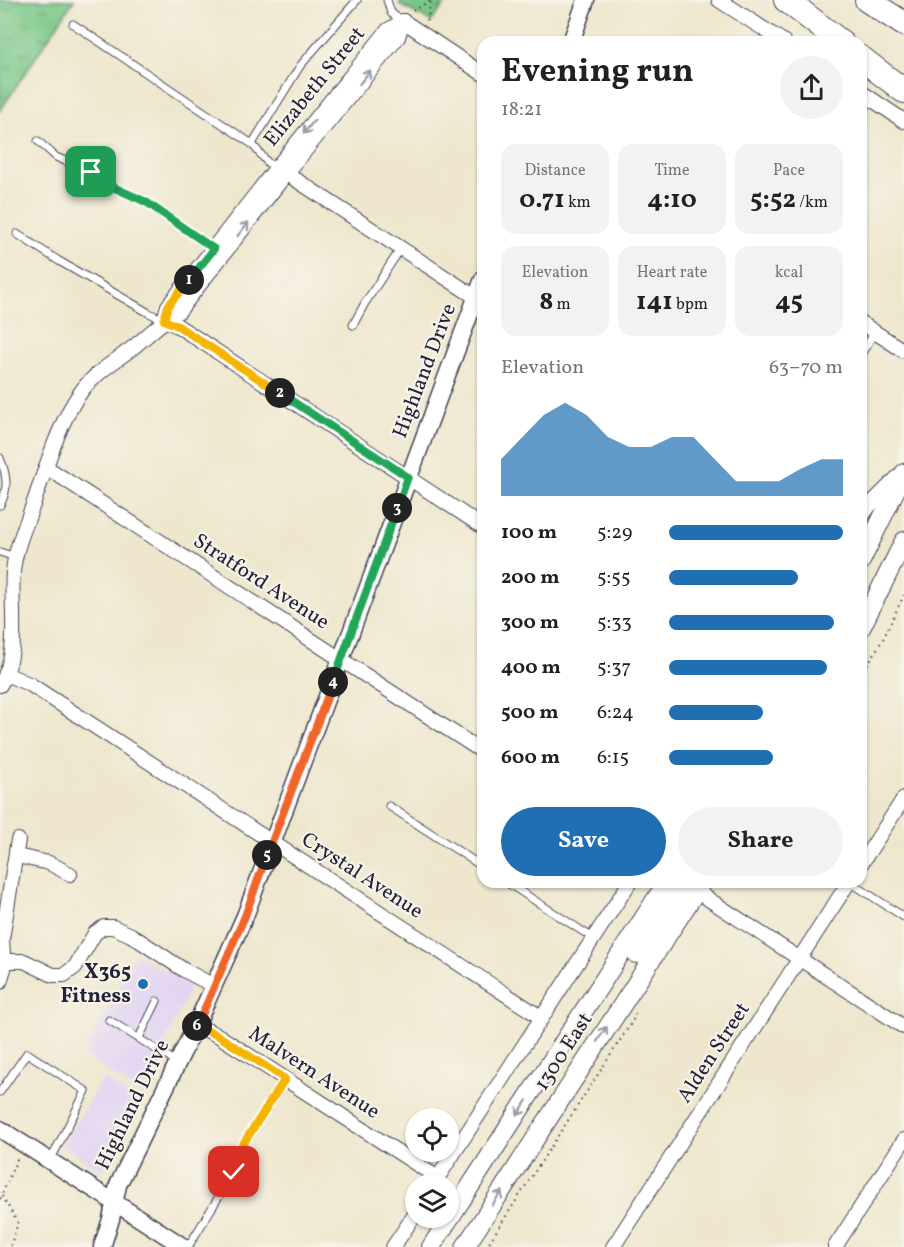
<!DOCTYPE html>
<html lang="en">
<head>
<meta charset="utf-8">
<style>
	body { margin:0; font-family:Vollkorn,serif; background:#f2f2f2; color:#202124; height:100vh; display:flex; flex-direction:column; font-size:22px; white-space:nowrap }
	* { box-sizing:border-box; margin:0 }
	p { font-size:20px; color:#757577 }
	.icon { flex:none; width:33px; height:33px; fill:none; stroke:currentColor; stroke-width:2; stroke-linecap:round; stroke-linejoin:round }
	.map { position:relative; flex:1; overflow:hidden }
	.details { position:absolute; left:477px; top:36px; width:390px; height:852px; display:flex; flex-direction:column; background:#fff; border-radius:18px; box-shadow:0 2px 4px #0004 }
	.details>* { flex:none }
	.controls { position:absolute; left:405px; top:1108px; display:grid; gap:12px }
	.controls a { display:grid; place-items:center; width:54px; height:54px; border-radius:50%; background:#fff; box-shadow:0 2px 4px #0004; font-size:30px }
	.pin { position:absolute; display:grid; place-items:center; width:51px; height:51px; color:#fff; margin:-26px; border-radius:12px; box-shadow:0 3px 9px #0006 }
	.km { position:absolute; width:30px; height:30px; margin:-15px; border-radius:50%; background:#222; color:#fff; font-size:16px; line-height:30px; text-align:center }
	.round { display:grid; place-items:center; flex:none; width:63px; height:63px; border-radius:32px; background:#f2f2f2 }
	.head { display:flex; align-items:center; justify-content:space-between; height:102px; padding:0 24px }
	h1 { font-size:33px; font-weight:700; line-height:45px }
	.metrics { display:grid; grid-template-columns:repeat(3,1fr); gap:9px; height:102px; padding:6px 24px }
	.metrics div { display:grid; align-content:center; border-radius:15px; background:#f2f2f2; text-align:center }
	.metrics b { font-size:26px; font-weight:700 }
	.metrics small { font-size:16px; font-weight:400 }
	.metrics p { font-size:16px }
	.chart { height:168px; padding:12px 24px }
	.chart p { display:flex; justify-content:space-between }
	.chart svg { width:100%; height:108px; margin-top:6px; fill:#1f6fb2; opacity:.7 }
	.action { display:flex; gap:12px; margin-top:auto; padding:12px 24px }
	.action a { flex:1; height:69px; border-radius:36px; background:#1f6fb2; color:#fff; font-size:24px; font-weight:700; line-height:69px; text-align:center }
	.action a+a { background:#f2f2f2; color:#202124 }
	ul { padding:0 24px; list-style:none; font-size:20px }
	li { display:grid; grid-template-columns:96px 72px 1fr; align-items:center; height:45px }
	li i { height:15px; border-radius:8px; background:#1f6fb2 }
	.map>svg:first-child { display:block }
</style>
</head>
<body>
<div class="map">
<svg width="904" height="1247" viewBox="0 0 904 1247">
	<defs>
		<pattern id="grass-tufts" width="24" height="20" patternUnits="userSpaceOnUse" patternTransform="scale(1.5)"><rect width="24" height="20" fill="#79c787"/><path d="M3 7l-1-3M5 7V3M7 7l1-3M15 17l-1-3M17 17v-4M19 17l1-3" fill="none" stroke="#63a170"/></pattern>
	</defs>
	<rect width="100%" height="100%" fill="#f7f3e8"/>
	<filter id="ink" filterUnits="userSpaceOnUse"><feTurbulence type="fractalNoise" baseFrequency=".0167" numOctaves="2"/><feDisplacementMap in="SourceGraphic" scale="12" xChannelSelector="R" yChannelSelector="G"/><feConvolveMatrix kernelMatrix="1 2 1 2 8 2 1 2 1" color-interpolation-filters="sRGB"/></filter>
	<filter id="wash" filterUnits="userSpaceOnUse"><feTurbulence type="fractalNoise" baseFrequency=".008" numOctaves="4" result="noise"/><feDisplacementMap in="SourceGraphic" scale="24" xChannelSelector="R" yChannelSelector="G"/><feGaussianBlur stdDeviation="1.35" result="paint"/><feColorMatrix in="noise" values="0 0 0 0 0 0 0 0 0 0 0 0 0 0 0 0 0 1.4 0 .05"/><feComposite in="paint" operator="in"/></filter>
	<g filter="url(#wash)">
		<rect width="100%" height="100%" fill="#eee7cd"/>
		<!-- built -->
		<g fill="#e2d4f3">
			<polygon points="135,954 191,985 142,1094 83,1056"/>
			<polygon points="103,1078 137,1101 103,1172 62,1145"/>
		</g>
		<!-- grass -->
		<g fill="url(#grass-tufts)" stroke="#4e7461" stroke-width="1.5">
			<polygon points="0,0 74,0 0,111"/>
			<polygon points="402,0 448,0 431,22 399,4"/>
		</g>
	</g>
	<g filter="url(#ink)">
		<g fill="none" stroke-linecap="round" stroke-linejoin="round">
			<!-- service casing -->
			<g stroke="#414051" stroke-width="9">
				<g id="service">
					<polyline points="387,0 391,13 403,21"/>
					<polyline points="73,24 252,144 268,163 277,167"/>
					<polyline points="38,141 56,157 91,172 113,187 146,202 213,248"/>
					<polyline points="252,144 300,66 357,0"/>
					<polyline points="17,234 59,261 149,313 164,320"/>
					<polyline points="353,325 365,303 401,248"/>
					<polyline points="861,354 875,332"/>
					<path d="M0,458c7,17 9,31 0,47"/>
					<polyline points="0,552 15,557"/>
					<polyline points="389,806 483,867"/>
					<polyline points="506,882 593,938"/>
					<polyline points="850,882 904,917"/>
					<polyline points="109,1020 178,1063"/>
					<polyline points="139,1038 157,1001"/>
					<polyline points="0,1092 27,1053 86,1091 50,1161"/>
					<polyline points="188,1247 234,1172 232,1161 285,1079"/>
				</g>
			</g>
			<!-- minor casing -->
			<g stroke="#414051" stroke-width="16">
				<g id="minor">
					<polyline points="719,0 784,42"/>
					<polyline points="403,21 483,74"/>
					<polyline points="861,92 904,121"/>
					<polyline points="281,170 483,302"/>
					<polyline points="164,320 168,306 277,167 388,30 403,21"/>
					<polyline points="164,320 178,326 483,527"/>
					<polyline points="861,323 904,351"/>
					<polyline points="46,467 483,752"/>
					<polyline points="861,518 870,505 898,477"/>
					<polyline points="6,674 31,685 542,1018"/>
					<path d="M0,685c21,-32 10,-77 13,-113 2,-24 13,-47 21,-70 12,-35 27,-85 49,-113 14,-18 36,-30 53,-44 15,-12 27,-25 43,-34l107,-137 112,-137 5,-16"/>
					<polyline points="17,856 49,863 70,874"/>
					<polyline points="861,864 904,798"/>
					<polyline points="696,891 904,1027"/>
					<polyline points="4,961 24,961 53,975 64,975 75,967 95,933 104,927 113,927 131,935 184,970 214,986"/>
					<polyline points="0,982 4,969 2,939 18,840"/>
					<polyline points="196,1025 219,1036 438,1178"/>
					<polyline points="433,1185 630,882"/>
					<polyline points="393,1247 416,1213"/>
					<polyline points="613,1247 849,882"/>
					<polyline points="835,1247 904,1140"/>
				</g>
			</g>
			<!-- tertiary casing -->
			<g stroke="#414051" stroke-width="19">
				<g id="tertiary">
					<polyline points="571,42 586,0"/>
					<polyline points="0,1129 184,1247"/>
					<polyline points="102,1247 111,1219 118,1185 196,1025 245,916 483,279"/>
				</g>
			</g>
			<!-- secondary casing -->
			<g stroke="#414051" stroke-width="20">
				<g id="secondary">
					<polyline points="861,561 904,473"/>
					<polyline points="861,628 904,541"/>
					<polyline points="636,954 670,902 678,896 696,891 695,887"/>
					<polyline points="431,1247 667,882"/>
					<polyline points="465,1247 702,882"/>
				</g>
			</g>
			<!-- motorway casing -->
			<g stroke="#414051" stroke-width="26">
				<g id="motorway">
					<polyline points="786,0 841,42"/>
					<polyline points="867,0 904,24"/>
					<polyline points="861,58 904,91"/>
				</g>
			</g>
			<!-- path -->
			<g stroke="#414051" stroke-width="2" stroke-dasharray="1.5 4.5" stroke-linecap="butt">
				<polyline points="413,11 431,0"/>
				<polyline points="427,21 431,0"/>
				<polyline points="861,675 883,639 904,595"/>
				<polyline points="2,1196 18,1223 10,1247"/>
				<polyline points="0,1199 17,1159"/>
				<polyline points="486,1247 632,1022 636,1013"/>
			</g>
			<!-- service -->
			<use href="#service" stroke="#fff" stroke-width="7"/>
			<!-- minor -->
			<use href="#minor" stroke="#fff" stroke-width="14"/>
			<!-- tertiary -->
			<use href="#tertiary" stroke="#fff" stroke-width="16"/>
			<!-- secondary -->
			<use href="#secondary" stroke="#fff" stroke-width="18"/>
			<!-- motorway -->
			<use href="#motorway" stroke="#fff" stroke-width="24"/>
		</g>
		<!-- one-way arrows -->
		<defs><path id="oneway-shaft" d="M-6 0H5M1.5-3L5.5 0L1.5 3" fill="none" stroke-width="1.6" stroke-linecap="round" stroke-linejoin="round" transform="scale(1.5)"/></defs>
		<g stroke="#9c9ca7">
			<use href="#oneway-shaft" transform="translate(365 77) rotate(-51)"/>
			<use href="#oneway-shaft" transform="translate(309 127) rotate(129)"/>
			<use href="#oneway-shaft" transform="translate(243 229) rotate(-52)"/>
			<use href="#oneway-shaft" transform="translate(602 1034) rotate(-57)"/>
			<use href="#oneway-shaft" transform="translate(522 1108) rotate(123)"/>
			<use href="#oneway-shaft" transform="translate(497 1198) rotate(-57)"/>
		</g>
	</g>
	<g fill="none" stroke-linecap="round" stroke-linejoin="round" filter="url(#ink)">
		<!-- split-1 casing -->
		<g stroke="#fff" stroke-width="12">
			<polyline id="split-1" points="91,172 113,187 146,202 214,249 189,280"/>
		</g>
		<!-- split-2 casing -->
		<g stroke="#fff" stroke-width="12">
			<polyline id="split-2" points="189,280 168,306 164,320 178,326 280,393"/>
		</g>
		<!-- split-3 casing -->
		<g stroke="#fff" stroke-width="12">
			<polyline id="split-3" points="280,393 408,477 397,508"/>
		</g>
		<!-- split-4 casing -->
		<g stroke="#fff" stroke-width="12">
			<polyline id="split-4" points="333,682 397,508"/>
		</g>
		<!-- split-5 casing -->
		<g stroke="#fff" stroke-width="12">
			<polyline id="split-5" points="267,855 333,682"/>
		</g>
		<!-- split-6 casing -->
		<g stroke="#fff" stroke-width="12">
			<polyline id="split-6" points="197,1026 245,916 267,855"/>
		</g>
		<!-- split-7 casing -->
		<g stroke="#fff" stroke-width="12">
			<polyline id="split-7" points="197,1026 219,1036 285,1079 232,1161 234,1172"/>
		</g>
		<!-- split-1 -->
		<use href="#split-1" stroke="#22a559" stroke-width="8"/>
		<!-- split-2 -->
		<use href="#split-2" stroke="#f5b400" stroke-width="8"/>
		<!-- split-3 -->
		<use href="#split-3" stroke="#22a559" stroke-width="8"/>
		<!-- split-4 -->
		<use href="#split-4" stroke="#22a559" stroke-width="8"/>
		<!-- split-5 -->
		<use href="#split-5" stroke="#f0652b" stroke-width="8"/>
		<!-- split-6 -->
		<use href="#split-6" stroke="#f0652b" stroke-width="8"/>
		<!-- split-7 -->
		<use href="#split-7" stroke="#f5b400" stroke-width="8"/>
	</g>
	<!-- markers -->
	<circle fill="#1f6fb2" stroke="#f7f3e8" stroke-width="2" cx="143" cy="984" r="6"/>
	<g text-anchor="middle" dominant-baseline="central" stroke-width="4.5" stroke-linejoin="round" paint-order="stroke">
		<!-- street labels -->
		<g font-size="21" fill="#22223b" stroke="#f7f3e8">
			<text transform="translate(315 87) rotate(-51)">Elizabeth Street</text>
			<text transform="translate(425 371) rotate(-69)">Highland Drive</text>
			<text transform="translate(261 582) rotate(33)">Stratford Avenue</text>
			<text transform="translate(362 876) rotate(33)">Crystal Avenue</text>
			<text transform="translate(564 1052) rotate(-57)">1300 East</text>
			<text transform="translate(714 1053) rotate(-57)">Alden Street</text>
			<text transform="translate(314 1073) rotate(33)">Malvern Avenue</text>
			<text transform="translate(133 1105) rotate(-64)">Highland Drive</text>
		</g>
		<!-- poi labels -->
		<g font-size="21" font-weight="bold" fill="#22223b" stroke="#f7f3e8" text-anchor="end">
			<text x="131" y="972">X365<tspan x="131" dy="24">Fitness</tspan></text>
		</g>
	</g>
</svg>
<div class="controls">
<a><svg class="icon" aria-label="locate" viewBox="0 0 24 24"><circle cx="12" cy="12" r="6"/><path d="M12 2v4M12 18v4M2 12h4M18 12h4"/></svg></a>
<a><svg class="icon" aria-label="layers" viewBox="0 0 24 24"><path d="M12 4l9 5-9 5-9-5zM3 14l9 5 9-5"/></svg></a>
</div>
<div class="pin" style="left:91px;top:172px;background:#1e9e55"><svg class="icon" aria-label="arrive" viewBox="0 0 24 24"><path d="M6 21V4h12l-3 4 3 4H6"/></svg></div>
<div class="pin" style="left:234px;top:1172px;background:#d93025"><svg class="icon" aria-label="check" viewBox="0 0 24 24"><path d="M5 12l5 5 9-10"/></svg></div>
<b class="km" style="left:189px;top:280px">1</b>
<b class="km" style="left:280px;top:393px">2</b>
<b class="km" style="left:397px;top:508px">3</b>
<b class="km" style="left:333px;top:682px">4</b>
<b class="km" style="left:267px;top:855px">5</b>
<b class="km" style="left:197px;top:1026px">6</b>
<section class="details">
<div class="head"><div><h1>Evening run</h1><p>18:21</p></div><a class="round"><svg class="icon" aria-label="share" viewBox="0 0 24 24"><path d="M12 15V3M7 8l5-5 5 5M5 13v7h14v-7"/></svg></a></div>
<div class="metrics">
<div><p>Distance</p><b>0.71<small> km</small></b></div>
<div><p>Time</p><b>4:10</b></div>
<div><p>Pace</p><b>5:52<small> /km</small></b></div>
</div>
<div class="metrics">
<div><p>Elevation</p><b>8<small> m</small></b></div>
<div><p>Heart rate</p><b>141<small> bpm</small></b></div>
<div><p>kcal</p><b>45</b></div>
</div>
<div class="chart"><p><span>Elevation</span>63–70 m</p>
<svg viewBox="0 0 160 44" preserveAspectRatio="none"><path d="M0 44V29L10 20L20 11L30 6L40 11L50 20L60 24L70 24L80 20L90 20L100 29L110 38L120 38L130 38L140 33L150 29L160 29V44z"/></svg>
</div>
<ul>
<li><b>100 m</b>5:29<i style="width:100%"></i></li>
<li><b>200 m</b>5:55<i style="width:74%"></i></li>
<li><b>300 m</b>5:33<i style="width:95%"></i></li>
<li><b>400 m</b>5:37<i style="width:91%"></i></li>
<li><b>500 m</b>6:24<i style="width:54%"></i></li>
<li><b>600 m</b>6:15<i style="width:60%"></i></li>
</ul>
<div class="action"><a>Save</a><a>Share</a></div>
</section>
</div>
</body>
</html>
